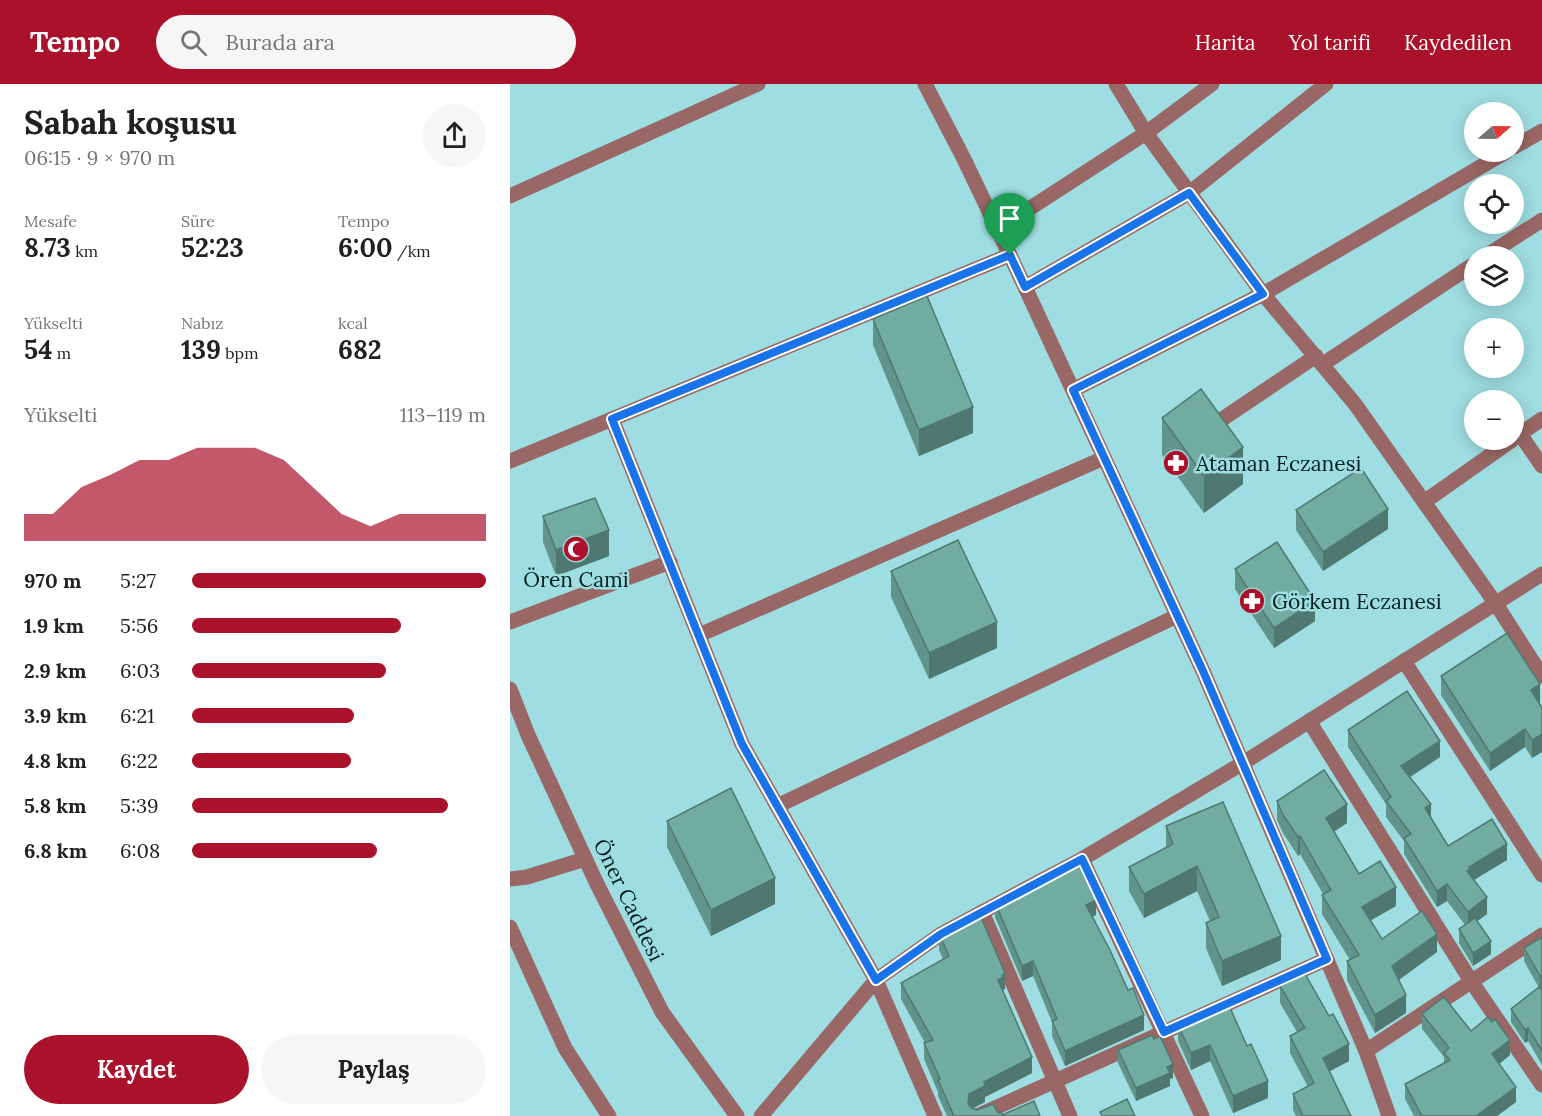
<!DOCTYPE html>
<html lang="tr">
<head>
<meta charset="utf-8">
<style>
	body { margin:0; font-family:Lora,serif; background:#f6f6f6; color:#202124; height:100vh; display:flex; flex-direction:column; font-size:22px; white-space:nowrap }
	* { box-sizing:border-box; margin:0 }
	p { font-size:20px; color:#757577 }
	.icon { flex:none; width:33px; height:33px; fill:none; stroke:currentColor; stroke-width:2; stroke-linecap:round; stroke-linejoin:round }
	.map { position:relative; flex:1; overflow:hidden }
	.details { display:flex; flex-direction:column; background:#fff; width:510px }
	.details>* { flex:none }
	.needle { width:39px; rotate:70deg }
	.fabs { position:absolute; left:954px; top:18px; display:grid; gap:12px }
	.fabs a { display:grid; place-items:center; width:60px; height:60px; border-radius:50%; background:#fff; box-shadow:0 3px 15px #0003; font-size:30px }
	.pin { position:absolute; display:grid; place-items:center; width:51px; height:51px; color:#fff; margin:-62px -26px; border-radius:50% 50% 50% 0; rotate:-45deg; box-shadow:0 0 6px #0007 }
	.pin .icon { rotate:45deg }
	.round { display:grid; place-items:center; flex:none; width:63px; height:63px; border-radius:32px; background:#f6f6f6 }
	.overview { display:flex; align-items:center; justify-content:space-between; height:102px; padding:0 24px }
	h1 { font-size:33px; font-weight:800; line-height:45px }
	.stats { display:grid; grid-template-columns:repeat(3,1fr); gap:9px; height:102px; padding:6px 24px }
	.stats div { display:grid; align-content:center }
	.stats b { font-size:26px; font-weight:800 }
	.stats small { font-size:16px; font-weight:400 }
	.stats p { font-size:16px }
	.chart { height:168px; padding:12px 24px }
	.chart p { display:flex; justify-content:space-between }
	.chart svg { width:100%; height:108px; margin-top:6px; fill:#a9122a; opacity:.7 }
	.button { display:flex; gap:12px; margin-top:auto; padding:12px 24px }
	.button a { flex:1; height:69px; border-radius:36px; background:#a9122a; color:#fff; font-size:24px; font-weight:800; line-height:69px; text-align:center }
	.button a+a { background:#f6f6f6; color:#202124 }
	ul { padding:0 24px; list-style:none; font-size:20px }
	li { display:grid; grid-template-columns:96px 72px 1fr; align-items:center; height:45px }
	li i { height:15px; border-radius:8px; background:#a9122a }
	header { display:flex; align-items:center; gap:36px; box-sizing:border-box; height:84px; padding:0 30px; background:#a9122a; color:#fff }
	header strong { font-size:28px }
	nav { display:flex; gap:33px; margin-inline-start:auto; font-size:21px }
	.search { width:420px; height:54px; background:#f6f6f6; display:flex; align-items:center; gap:15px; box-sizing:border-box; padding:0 21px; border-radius:33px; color:#757577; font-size:22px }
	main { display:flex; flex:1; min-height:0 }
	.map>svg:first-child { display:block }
</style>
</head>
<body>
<header>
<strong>Tempo</strong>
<div class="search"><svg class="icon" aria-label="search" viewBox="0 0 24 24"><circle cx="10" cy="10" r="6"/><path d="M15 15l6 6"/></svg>Burada ara</div>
<nav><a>Harita</a><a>Yol tarifi</a><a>Kaydedilen</a></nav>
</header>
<main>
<section class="details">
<div class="overview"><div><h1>Sabah koşusu</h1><p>06:15 · 9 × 970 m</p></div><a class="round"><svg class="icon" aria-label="share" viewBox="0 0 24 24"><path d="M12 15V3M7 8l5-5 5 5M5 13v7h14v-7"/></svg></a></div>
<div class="stats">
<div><p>Mesafe</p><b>8.73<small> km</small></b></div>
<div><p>Süre</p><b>52:23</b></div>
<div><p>Tempo</p><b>6:00<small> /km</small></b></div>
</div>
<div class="stats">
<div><p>Yükselti</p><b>54<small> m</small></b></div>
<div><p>Nabız</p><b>139<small> bpm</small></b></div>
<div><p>kcal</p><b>682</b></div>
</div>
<div class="chart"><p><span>Yükselti</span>113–119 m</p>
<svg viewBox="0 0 160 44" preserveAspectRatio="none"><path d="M0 44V33L10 33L20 22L30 17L40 11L50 11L60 6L70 6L80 6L90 11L100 22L110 33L120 38L130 33L140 33L150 33L160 33V44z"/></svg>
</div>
<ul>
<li><b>970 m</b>5:27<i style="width:100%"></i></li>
<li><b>1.9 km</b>5:56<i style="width:71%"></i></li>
<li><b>2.9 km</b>6:03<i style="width:66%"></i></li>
<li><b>3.9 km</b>6:21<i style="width:55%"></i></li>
<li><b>4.8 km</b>6:22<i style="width:54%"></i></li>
<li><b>5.8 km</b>5:39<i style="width:87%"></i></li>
<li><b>6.8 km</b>6:08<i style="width:63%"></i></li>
</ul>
<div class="button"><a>Kaydet</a><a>Paylaş</a></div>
</section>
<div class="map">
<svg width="1032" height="1032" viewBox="0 0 1032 1032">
	<rect width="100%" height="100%" fill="#9edde1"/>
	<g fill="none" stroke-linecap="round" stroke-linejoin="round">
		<!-- minor -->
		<g stroke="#996765" stroke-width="15">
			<polyline points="415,0 454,75 515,203 693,587 856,967 879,1032"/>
			<polyline points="606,0 636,49 753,210 845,320 986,520 1032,592"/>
			<polyline points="1004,63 1032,47"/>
			<polyline points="0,112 248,0"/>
			<polyline points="488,145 636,49 702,0"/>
			<polyline points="976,172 1032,136"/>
			<polyline points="515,203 679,109 816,0"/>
			<polyline points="813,280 964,180"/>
			<polyline points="563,306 753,210 996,68"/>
			<polyline points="102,335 232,660 366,896 425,1032"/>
			<polyline points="705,340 806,272"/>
			<polyline points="1010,350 1032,382"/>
			<polyline points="1004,354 1032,335"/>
			<polyline points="0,377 500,171"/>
			<polyline points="914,418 1002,356"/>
			<polyline points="0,538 160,478"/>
			<polyline points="189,551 594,374"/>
			<polyline points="894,577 1032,791"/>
			<polyline points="0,605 18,651 87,800 152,928 227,1032"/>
			<polyline points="799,637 961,897 1032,1001"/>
			<polyline points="267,722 667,532"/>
			<polyline points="572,775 692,1032"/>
			<polyline points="0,795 17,793 75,775"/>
			<polyline points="472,828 560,1032"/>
			<polyline points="0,843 55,964 99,1032"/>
			<polyline points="856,967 1032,851"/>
			<polyline points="251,1032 366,896 431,850 572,775 733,679 1032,490"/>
			<polyline points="467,1032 817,875"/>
		</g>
	</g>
	<!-- wall -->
	<g fill="#61948a">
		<polygon points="363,235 463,349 409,372 363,261"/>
		<polygon points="652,334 733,400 694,429 652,371"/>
		<polygon points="786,426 878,445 813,487 786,446"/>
		<polygon points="33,432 99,472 46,492 33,458"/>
		<polygon points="725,485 805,537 764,564 725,505"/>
		<polygon points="381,487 487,564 419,595 381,513"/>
		<polygon points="931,592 1030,618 1029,619 1032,624 1032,668 1022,674 1015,663 980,687 931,611"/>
		<polygon points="838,646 930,673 900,693 921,733 938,762 997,776 964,796 977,830 967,837 981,870 963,882 949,859 949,845 955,841 937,817 927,823 894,770 894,757 876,733 876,720 838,663"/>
		<polygon points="767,717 837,739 824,747 849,790 886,822 860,837 872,855 927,868 888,896 896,929 865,949 837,896 837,877 840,876 812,830 812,811 813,810 790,770 788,772 773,749 767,736"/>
		<polygon points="157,737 265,820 201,852 157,763"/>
		<polygon points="656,742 771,876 712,902 696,864 696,839 700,837 687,807 634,834 619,807 619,783 656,764"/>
		<polygon points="523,803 586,831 583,832 634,946 555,982 542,952 542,938 523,892 512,897 485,833 485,818"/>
		<polygon points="429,850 495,905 493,906 493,908 522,989 475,1013 475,1018 462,1025 488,1029 492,1031 530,1032 437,1032 428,1012 428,1008 414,975 414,959 415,959 391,915 391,899 433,875 429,866"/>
		<polygon points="1032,853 1032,904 1031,905 1032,907 1032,981 1018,957 1015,959 1001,938 1001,925 1029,904 1014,877 1014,864"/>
		<polygon points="770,902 839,977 819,987 841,1032 786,1032 783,1026 783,1010 798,1003 780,969 780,952 787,948 770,919"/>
		<polygon points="718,919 758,1014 723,1029 700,977 681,986 668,957 668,941"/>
		<polygon points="912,930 961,947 1000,971 989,980 1006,1018 987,1032 904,1032 895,1015 895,1000 934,979 934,973 912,945"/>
		<polygon points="608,966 663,994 660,995 660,1002 626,1017 608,979"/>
	</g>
	<!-- shaded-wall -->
	<g fill="#4f7871">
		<polygon points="463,323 463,349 409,372 409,346"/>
		<polygon points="733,363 733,400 694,429 694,392"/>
		<polygon points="878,425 878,445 813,487 813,468"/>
		<polygon points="99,446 99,472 46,492 46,466"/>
		<polygon points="805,517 805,537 764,564 764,544"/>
		<polygon points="487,538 487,564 419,595 419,569"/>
		<polygon points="1030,600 1030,618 1021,624 1021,606"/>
		<polygon points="1015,645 1015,663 980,687 980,669"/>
		<polygon points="1032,650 1032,668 1022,674 1022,656"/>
		<polygon points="930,657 930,673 891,699 891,682"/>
		<polygon points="837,720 837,739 816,753 816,734"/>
		<polygon points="921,720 921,736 915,724"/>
		<polygon points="790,752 790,770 788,772 788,753"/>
		<polygon points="997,760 997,776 960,798 957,787 959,783"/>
		<polygon points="687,782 687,807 634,834 634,810"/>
		<polygon points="265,794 265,820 201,852 201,826"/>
		<polygon points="937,800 937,817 927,823 927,807"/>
		<polygon points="886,803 886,822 852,841 852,823"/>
		<polygon points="977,813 977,830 958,844 958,828"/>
		<polygon points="586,816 586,831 576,836 576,821"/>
		<polygon points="927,850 927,868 882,901 882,882"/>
		<polygon points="771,852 771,876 712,902 712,877"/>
		<polygon points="981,857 981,870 963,882 963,869"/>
		<polygon points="523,877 523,892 512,897 512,882"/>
		<polygon points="495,889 495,905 493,906 493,909 488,896 492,891"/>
		<polygon points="1032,891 1032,904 1030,906 1030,892"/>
		<polygon points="896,911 896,929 865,949 865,931"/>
		<polygon points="634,931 634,946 555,982 555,967"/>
		<polygon points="1018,944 1018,957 1015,959 1015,946"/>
		<polygon points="1000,956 1000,971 982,986 982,970"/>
		<polygon points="839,960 839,977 813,991 813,974"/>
		<polygon points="700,961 700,977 681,986 681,969"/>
		<polygon points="522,973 522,989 475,1013 475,1018 459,1026 458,1020 459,1010 474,998"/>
		<polygon points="663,980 663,994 660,995 660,1002 626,1017 626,1004 657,983"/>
		<polygon points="758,997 758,1014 723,1029 723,1012"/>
		<polygon points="1006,1003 1006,1018 987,1032 966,1032"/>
	</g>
	<!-- building -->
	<g fill="#71aca1" stroke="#4f7871" stroke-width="1.5">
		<polygon points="417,212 463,323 409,346 363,235"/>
		<polygon points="691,305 733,363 694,392 652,334"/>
		<polygon points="851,384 878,425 813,468 786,426"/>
		<polygon points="85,414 99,446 46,466 33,432"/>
		<polygon points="448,456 487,538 419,569 381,487"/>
		<polygon points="767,458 805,517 764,544 725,485"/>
		<polygon points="997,549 1030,600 1021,606 1032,624 1032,650 1022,656 1015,645 980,669 931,592"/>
		<polygon points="897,607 930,657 891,682 921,720 915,724 938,762 982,735 997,760 959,783 960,785 957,787 977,813 958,828 937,800 927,807 894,754 901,750 876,717 881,713 838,646"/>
		<polygon points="814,686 837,720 816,734 849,790 870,777 886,803 852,823 872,855 912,827 927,850 882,882 896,911 865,931 837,877 849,871 812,811 821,806 790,752 788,753 773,731 767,717"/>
		<polygon points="221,704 265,794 201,826 157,737"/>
		<polygon points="713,718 771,852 712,877 696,839 709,833 687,782 634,810 619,783 663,760 656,742"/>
		<polygon points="568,780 586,816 576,821 600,866 618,906 623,904 634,931 555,967 542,937 547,935 523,877 512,882 485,818 521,798 523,803"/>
		<polygon points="470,831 495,889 492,891 493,893 488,896 522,973 474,998 475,1002 459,1010 458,1020 462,1024 467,1026 483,1020 488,1029 491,1028 492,1031 524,1017 530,1032 444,1032 428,996 430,995 414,959 423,956 391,899 439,872 429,850"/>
		<polygon points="965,834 981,857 963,869 949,845"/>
		<polygon points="1032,853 1032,891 1030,892 1014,864"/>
		<polygon points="794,888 819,932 823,930 839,960 813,974 841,1032 793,1032 783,1010 804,999 780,952 795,944 770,902"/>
		<polygon points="1029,903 1032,907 1032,967 1018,944 1015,946 1001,925"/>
		<polygon points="934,913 961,947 978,933 982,938 985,935 1000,956 982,970 1006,1003 966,1032 912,1032 895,1000 940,976 934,969 939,964 912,930"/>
		<polygon points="718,919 737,962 741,960 758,997 723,1012 700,961 681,969 668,941"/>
		<polygon points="642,951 644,955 650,952 663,980 657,983 660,989 626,1004 608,966"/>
		<polygon points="617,1015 625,1032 592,1032 590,1028"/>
	</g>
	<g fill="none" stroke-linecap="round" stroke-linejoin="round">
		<!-- route casing -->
		<g stroke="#fff" stroke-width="12">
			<polygon id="route" points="679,109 753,210 563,306 693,587 817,875 654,948 572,775 431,850 366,896 232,660 102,335 500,171 515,203"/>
		</g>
		<!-- route -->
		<use href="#route" stroke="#1a73e8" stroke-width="8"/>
	</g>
	<!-- icons -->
	<defs>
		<g id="pharmacy-disc" transform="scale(1.35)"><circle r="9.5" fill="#a9122a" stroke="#9edde1"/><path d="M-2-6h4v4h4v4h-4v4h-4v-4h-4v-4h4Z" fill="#fff"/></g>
		<g id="mosque-disc" transform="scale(1.35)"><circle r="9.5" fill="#a9122a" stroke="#9edde1"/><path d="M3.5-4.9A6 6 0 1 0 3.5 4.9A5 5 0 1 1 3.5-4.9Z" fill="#fff"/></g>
	</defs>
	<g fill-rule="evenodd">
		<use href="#pharmacy-disc" x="666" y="379"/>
		<use href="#mosque-disc" x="66" y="465"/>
		<use href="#pharmacy-disc" x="742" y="517"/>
	</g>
	<g text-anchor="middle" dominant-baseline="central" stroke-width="5" stroke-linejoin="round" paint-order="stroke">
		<!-- poi labels -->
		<g font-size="21" fill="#041e1f" stroke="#9edde1" text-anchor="start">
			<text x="686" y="379">Ataman Eczanesi</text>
			<text x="66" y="495" text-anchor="middle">Ören Cami</text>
			<text x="762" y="517">Görkem Eczanesi</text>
		</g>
		<!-- street labels -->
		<g font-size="21" fill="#041e1f" stroke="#9edde1">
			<text transform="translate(119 816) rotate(64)">Öner Caddesi</text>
		</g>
	</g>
</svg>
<div class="fabs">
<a><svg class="needle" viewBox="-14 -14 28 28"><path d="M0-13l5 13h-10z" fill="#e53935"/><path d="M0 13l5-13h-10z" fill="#757577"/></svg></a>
<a><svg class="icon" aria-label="locate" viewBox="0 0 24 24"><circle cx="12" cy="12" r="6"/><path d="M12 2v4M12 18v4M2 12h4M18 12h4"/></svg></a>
<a><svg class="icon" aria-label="layers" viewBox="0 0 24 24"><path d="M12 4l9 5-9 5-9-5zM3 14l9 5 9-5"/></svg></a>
<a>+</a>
<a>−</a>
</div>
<div class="pin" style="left:500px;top:171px;background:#1e9e55"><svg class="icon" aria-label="arrive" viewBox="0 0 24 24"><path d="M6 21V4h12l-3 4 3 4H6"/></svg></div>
</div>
</main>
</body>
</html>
